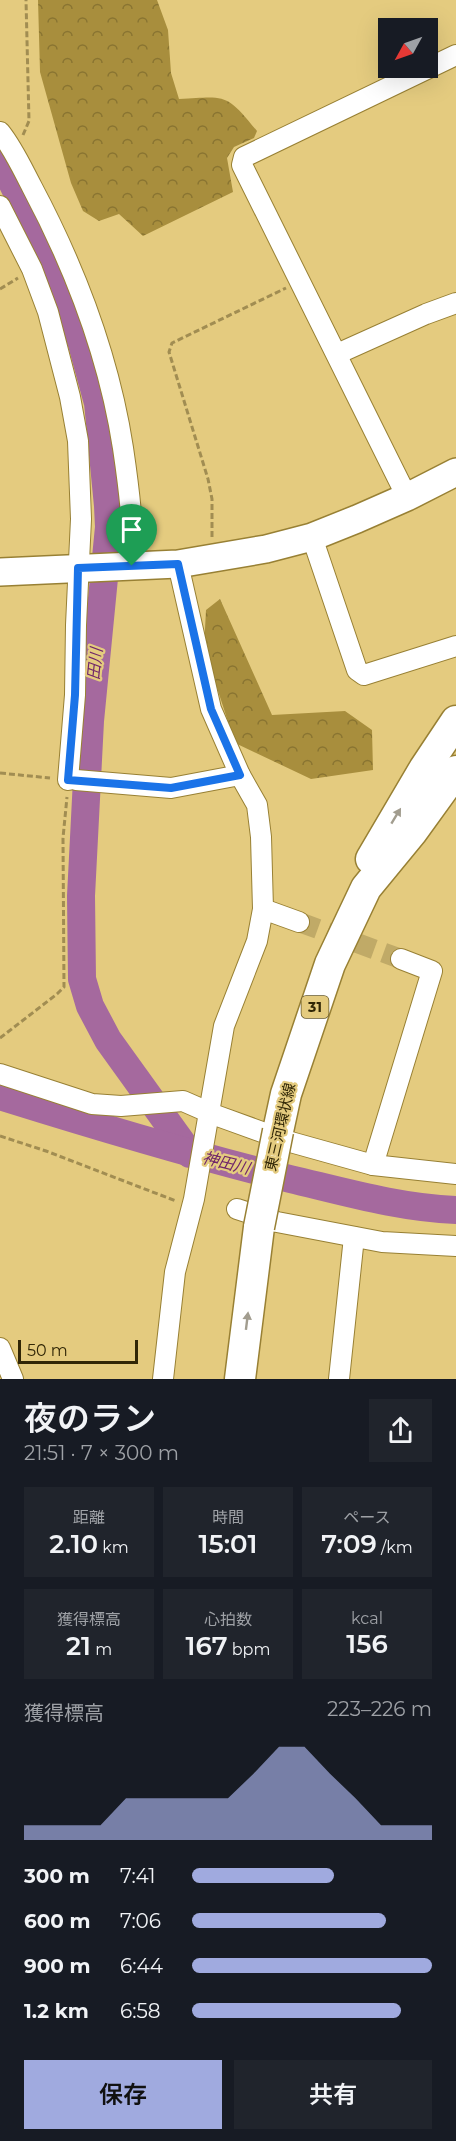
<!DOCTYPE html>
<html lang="ja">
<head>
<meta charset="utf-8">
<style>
	body { margin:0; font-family:Montserrat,"Noto Sans JP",sans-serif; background:#20242c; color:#f1f3f6; height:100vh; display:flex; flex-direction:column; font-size:22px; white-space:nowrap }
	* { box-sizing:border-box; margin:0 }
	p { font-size:20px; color:#9ea1a6 }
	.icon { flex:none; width:33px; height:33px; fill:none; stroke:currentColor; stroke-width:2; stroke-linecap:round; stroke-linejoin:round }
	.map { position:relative; height:1379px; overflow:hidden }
	.panel { display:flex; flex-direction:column; background:#171b24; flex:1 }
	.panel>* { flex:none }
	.needle { width:39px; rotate:230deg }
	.controls { position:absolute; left:378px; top:18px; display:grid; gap:12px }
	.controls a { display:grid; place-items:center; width:60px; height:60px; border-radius:0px; background:#171b24; box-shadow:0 6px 24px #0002; font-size:30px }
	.scale { position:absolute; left:18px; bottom:15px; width:120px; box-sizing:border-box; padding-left:6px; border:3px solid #302606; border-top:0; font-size:16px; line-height:21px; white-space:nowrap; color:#302606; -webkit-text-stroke:4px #e4cb7f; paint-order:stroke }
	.pin { position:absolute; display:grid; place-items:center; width:51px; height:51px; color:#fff; margin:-62px -26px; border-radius:50% 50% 50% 0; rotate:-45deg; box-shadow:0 0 6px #0007 }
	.pin .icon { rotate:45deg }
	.round { display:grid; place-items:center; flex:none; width:63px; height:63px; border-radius:0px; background:#20242c }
	.summary { display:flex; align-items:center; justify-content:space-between; height:102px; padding:0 24px }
	h1 { font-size:33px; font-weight:600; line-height:45px }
	.stats { display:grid; grid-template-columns:repeat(3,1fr); gap:9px; height:102px; padding:6px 24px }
	.stats div { display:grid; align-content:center; border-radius:0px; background:#20242c; text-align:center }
	.stats b { font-size:26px; font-weight:600 }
	.stats small { font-size:16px; font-weight:400 }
	.stats p { font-size:16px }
	.chart { height:168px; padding:12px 24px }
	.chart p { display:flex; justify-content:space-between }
	.chart svg { width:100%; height:108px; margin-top:6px; fill:#a0aadf; opacity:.7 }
	.cta { display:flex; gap:12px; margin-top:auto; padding:12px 24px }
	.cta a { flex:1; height:69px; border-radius:0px; background:#a0aadf; color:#111; font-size:24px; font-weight:600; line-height:69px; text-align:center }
	.cta a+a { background:#20242c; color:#f1f3f6 }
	ul { padding:0 24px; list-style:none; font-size:20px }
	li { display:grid; grid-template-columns:96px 72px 1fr; align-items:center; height:45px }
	li i { height:15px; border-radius:8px; background:#a0aadf }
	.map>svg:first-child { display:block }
</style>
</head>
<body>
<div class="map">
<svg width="456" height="1379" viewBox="0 0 456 1379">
	<defs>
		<pattern id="forest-crowns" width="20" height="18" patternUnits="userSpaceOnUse" patternTransform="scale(1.5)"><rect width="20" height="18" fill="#a88e3d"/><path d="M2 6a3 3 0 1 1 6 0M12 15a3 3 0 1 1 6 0" fill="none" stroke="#897431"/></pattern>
	</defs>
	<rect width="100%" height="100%" fill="#e4cb7f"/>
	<!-- forest -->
	<g fill="url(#forest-crowns)">
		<path d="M38,0h119l11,30 3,43 8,26c48,-3 47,-6 78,32l-3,7 -20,9 -7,11 6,34 -90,44 -24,-22 -20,7 -16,-10 -12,-28 -31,-111z"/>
		<polygon points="220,599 272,715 345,711 372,730 373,770 311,779 235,743 204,648 206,610"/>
	</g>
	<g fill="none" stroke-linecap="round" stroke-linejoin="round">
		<!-- river -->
		<g stroke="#a5699e" stroke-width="28">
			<polyline points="0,162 7,172 50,260 82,344 98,403 108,506 109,527 90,721 81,896 82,979 90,1006 108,1040 190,1154"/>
			<path d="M0,1096c96,30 192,59 290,83 55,13 110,29 166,31"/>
		</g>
		<!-- street-tunnel -->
		<polyline stroke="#c0aa67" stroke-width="20" stroke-dasharray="20 10" stroke-linecap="butt" points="299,922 401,959"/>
		<!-- street casing -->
		<g stroke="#988034" stroke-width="22">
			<g id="street">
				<path d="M0,132c13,16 22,36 32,55 43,81 77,170 91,261 4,27 8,55 9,82 0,12 -2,23 0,36"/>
				<polyline points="0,206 32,269 48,312 70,397 78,441 81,519 76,625 75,695 68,780"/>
				<polyline points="337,354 426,314 456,303"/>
				<polyline points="407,497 242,165 244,157 456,55"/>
				<polyline points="312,537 357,670 364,675 456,646"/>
				<polyline points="76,780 171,788 240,775"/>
				<polyline points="263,909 299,922"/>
				<polyline points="0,1074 92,1104 121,1106 183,1101 215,1115 287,1141 373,1165 456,1174"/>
				<polyline points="373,1165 432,971 401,959"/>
				<polyline points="237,1209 277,1222 382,1242 456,1246"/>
				<polyline points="0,1348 13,1379"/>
				<polyline points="163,1379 175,1272 194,1199 224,1026 257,941 263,909 261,837 257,805 240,775 211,709 178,564"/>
				<polyline points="339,1379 354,1237"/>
			</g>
		</g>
		<!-- secondary casing -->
		<g stroke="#988034" stroke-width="30">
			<polyline id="secondary" points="0,572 178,564 266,549 312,537 357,519 407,497 456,472"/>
		</g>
		<!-- primary casing -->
		<g stroke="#988034" stroke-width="33">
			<g id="primary">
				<polyline points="371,859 424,769 456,721"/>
				<polyline points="278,1131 286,1094 330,964 366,888 412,832 456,771"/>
				<polyline points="240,1379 259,1227"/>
			</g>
		</g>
		<!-- path -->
		<g stroke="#a18d52" stroke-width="3" stroke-dasharray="6 3" stroke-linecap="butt">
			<polyline points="23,135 29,121 26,0"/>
			<polyline points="0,289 18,278"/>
			<polyline points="212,537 212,499 208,479 169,352 172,343 286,288"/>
			<polyline points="0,773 50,778"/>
			<polyline points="0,1038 57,994 64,987 63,838 67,797"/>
			<polyline points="0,1136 46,1151 176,1201"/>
		</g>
		<!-- street -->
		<use href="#street" stroke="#fff" stroke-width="20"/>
		<!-- secondary -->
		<use href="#secondary" stroke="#fff" stroke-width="27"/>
		<!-- primary -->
		<use href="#primary" stroke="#fff" stroke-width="30"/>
		<!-- primary-bridge casing -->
		<g stroke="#988034" stroke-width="33" stroke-linecap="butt">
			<polyline id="primary-bridge" points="259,1227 278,1131"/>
		</g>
		<!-- primary-bridge -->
		<use href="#primary-bridge" stroke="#fff" stroke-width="30"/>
	</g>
	<!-- one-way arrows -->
	<defs><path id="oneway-solid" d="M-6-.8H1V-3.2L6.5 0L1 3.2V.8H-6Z" transform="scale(1.5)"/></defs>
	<g fill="#a29d8f">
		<use href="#oneway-solid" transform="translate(396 816) rotate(-59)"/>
		<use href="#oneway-solid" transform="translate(247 1321) rotate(-83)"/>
	</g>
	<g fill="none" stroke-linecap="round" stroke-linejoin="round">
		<!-- route casing -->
		<g stroke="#fff" stroke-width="12">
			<polygon id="route" points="178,564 211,709 240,775 171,788 68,780 75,695 78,568"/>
		</g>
		<!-- route -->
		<use href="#route" stroke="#1a73e8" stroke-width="8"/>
	</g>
	<g text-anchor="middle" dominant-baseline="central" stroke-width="4.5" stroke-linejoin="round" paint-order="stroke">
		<!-- shield labels -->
		<rect fill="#e4cb7f" stroke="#66582a" stroke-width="1.5" x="301.5" y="996" width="27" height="22" rx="4.5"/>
		<g font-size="14" font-weight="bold" fill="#302606">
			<text x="315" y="1007">31</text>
		</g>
		<!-- street labels -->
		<g font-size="15" fill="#302606" stroke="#e4cb7f">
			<text transform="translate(280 1127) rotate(-77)">東三河環状線</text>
		</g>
		<!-- water labels -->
		<g font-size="16" font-style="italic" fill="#70266a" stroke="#e4cb7f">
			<text transform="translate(95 664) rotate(-84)">田川</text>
			<text transform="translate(226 1163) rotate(14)">神田川</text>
		</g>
	</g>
</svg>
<div class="controls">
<a><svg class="needle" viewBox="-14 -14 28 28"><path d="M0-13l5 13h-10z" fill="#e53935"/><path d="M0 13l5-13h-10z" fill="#9ea1a6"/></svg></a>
</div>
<div class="scale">50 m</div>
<div class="pin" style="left:132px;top:566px;background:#1e9e55"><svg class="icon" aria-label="arrive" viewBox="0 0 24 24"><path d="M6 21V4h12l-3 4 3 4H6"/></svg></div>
</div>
<section class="panel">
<div class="summary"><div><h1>夜のラン</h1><p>21:51 · 7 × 300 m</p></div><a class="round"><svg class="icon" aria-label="share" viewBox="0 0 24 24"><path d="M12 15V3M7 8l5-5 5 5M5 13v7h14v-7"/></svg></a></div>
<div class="stats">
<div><p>距離</p><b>2.10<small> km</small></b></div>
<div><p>時間</p><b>15:01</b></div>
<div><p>ペース</p><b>7:09<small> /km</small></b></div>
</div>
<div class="stats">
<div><p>獲得標高</p><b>21<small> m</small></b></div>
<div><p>心拍数</p><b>167<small> bpm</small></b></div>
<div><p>kcal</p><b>156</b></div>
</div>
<div class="chart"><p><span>獲得標高</span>223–226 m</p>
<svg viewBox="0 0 160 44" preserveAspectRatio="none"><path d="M0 44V38L10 38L20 38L30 38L40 27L50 27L60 27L70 27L80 27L90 17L100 6L110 6L120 17L130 27L140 38L150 38L160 38V44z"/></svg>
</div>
<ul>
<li><b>300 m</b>7:41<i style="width:59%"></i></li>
<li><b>600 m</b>7:06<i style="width:81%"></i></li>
<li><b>900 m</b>6:44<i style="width:100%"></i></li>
<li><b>1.2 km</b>6:58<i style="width:87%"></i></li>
</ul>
<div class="cta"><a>保存</a><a>共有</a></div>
</section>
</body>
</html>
